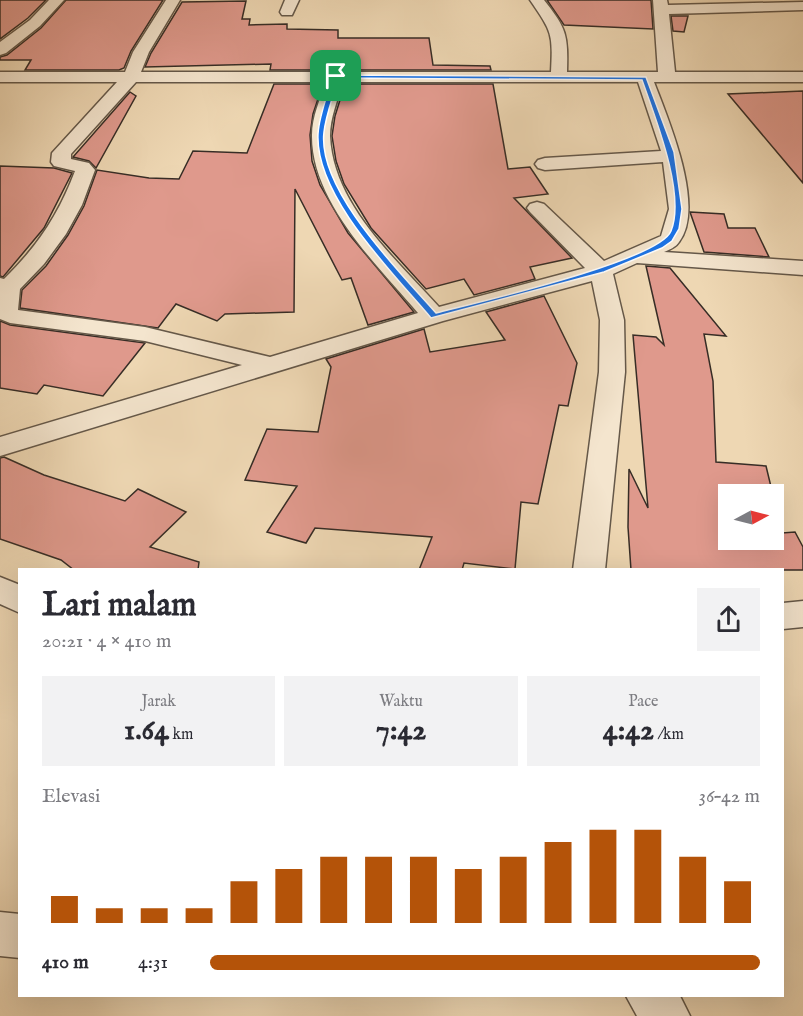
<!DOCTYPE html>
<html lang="id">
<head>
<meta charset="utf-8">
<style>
	body { margin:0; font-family:"IM FELL English",serif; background:#f2f2f3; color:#2b2b33; height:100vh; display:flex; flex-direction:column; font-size:22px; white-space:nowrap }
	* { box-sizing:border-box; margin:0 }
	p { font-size:20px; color:#7c7c81 }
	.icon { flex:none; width:33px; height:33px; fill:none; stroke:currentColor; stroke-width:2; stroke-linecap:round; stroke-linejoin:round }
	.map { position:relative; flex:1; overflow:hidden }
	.side { position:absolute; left:18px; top:568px; width:766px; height:429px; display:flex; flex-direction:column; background:#fff; border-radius:0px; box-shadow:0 6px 24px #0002 }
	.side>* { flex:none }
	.needle { width:39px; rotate:83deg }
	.controls { position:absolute; left:718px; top:484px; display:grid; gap:12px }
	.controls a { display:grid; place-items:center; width:66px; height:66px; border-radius:0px; background:#fff; box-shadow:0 6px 24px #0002; font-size:30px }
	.pin { position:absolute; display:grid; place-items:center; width:51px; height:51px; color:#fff; margin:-26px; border-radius:12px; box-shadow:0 3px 9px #0006 }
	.round { display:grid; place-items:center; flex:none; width:63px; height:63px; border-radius:0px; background:#f2f2f3 }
	.summary { display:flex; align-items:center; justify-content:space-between; height:102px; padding:0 24px }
	h1 { font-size:33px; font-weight:700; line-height:45px }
	.metrics { display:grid; grid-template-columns:repeat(3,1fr); gap:9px; height:102px; padding:6px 24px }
	.metrics div { display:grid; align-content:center; border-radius:0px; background:#f2f2f3; text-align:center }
	.metrics b { font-size:30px; font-weight:700 }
	.metrics small { font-size:16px; font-weight:400 }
	.metrics p { font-size:16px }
	.chart { height:168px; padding:12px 24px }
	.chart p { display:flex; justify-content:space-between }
	.chart svg { width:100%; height:108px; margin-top:6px; stroke:#b45309; stroke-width:6 }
	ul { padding:0 24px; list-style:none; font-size:20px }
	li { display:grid; grid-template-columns:96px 72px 1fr; align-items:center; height:45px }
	li i { height:15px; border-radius:8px; background:#b45309 }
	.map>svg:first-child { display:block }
</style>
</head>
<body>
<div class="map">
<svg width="803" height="1016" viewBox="0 0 803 1016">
	<rect width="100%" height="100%" fill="#eed7b3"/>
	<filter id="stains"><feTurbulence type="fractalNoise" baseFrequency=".00333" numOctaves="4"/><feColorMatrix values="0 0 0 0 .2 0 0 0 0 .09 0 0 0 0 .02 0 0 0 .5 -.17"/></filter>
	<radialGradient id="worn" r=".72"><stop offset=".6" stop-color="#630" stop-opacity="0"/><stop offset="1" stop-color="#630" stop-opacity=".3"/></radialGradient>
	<!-- building -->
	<g fill="#df998c" stroke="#372d26" stroke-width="1.5">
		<polygon points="0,0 46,0 28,18 0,39"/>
		<polygon points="66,0 163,0 131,51 124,68 119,70 25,70 31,60 0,60 0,57 7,55 41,28"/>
		<polygon points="547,0 651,0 653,29 564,25"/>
		<polygon points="246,1 242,19 250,19 249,25 287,24 287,29 338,30 338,38 429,38 433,65 490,66 491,70 270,70 271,64 145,67 151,53 182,2"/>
		<polygon points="671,16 688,16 684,32 673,31"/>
		<polygon points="274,84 323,84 313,114 310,135 312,161 320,185 348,233 414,312 368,325 351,278 342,280 295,189 294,312 225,314 217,321 176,304 158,328 20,308 22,290 46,266 68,235 84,206 97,170 149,178 179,179 193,151 247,153"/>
		<polygon points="345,84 493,84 508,169 530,167 548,194 514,198 572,258 530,267 535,279 474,295 464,279 426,289 371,228 344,184 336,161 332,136 335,116"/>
		<polygon points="803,91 803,183 728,94"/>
		<polygon points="130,92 136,96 96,168 89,161 73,157"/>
		<polygon points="0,166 54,168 72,173 44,228 3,277 0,276"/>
		<polygon points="690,212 724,214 728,228 755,228 769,257 704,252"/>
		<polygon points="646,266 670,268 726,336 704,334 713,381 716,462 766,466 773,495 729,495 729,540 774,540 774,498 782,533 795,532 803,547 803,570 631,570 628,527 629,469 648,508 633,335 656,337 664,345"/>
		<polygon points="544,296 577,363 568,406 559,405 538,504 521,502 515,569 464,563 462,570 419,570 432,537 315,528 306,543 267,532 297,486 245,480 267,429 318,432 331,367 326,359 424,329 430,352 505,340 486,312"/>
		<polygon points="0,321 10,325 145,343 103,396 44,385 37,394 0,388"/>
		<polygon points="4,457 44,475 125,501 138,489 186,512 150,547 199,562 198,570 74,570 61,560 0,539 0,458"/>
	</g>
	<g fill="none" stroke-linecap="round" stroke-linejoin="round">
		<!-- minor casing -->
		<g stroke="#655849" stroke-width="3">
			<g id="minor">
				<polygon points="49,0 64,0 40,26 6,53 0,55 0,42 30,20"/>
				<path d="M166,0h14l-31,52 -8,20h410c2,-39 1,-40 -21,-72h14c23,29 24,35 23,72h91l-5,-72h14l1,5 135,-3v8l-134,4 6,58h128v10h-149c14,37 52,125 25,160 -3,5 -10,8 -15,10l139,9v14l-166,-12 -24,11 11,46 1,52 -20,198h-32l26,-198 1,-52 -8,-39 -149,40 -443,135v-19l242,-72 -97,-24 -135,-18 -10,-4v-41l4,1c33,-32 55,-65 71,-108l-21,-5 -3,-4 1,-9 65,-71h-117v-10h125l8,-20zM136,82h190c-6,17 -14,35 -14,53 -1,67 66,131 106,178l-148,44 -125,-30 -127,-17 2,-21 24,-25 22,-30 16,-29 13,-35 -6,-7 -18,-4v-5zM343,82h295l23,69 -116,7 -7,2 -3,4 3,4 7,2 118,-8 6,47 -8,27 -57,25 -60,-57 -7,-2 -7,2 -3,4 3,4 55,56 -146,39c-43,-48 -106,-102 -109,-171 0,-18 8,-37 13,-54z"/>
				<polygon points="285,0 299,0 292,15 282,15 280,12"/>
				<polygon points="0,577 20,585 20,613 0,604"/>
				<polygon points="803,601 803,627 783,629 783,603"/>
				<polygon points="0,912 20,914 20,958 0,956"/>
				<polygon points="626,996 680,996 690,1016 637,1016"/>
			</g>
		</g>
		<!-- minor -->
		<use href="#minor" fill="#f4e5ce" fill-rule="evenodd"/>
	</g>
	<!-- route -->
	<path fill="#1a73e8" stroke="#fff" stroke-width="1.5" fill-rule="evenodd" d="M336,75l310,2 28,75 8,57 -3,20 -7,12 -10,7 -58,24 -173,46c-38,-45 -116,-122 -113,-184 1,-19 10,-40 15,-58zM338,78l304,2c13,37 44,114 29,151 -12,30 -197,72 -235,82 -36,-41 -119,-123 -112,-181 2,-18 10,-37 14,-54z"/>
	<rect width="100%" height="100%" filter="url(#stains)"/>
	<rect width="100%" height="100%" fill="url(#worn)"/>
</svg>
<div class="controls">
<a><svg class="needle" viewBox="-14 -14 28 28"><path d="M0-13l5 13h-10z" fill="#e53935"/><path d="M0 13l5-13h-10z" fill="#7c7c81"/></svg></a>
</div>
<div class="pin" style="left:336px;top:76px;background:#1e9e55"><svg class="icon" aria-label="arrive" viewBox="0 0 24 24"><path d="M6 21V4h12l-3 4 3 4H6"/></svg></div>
<section class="side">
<div class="summary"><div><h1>Lari malam</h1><p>20:21 · 4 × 410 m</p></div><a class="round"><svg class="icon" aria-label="share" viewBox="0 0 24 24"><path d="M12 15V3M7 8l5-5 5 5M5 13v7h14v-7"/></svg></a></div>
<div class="metrics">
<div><p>Jarak</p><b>1.64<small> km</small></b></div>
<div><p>Waktu</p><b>7:42</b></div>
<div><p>Pace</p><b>4:42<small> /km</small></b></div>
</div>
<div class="chart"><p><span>Elevasi</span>36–42 m</p>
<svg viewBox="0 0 160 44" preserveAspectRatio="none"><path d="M5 44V33M15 44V38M25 44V38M35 44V38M45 44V27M55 44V22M65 44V17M75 44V17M85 44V17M95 44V22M105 44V17M115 44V11M125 44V6M135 44V6M145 44V17M155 44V27"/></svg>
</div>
<ul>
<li><b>410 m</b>4:31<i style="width:100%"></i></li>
</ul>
</section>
</div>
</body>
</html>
